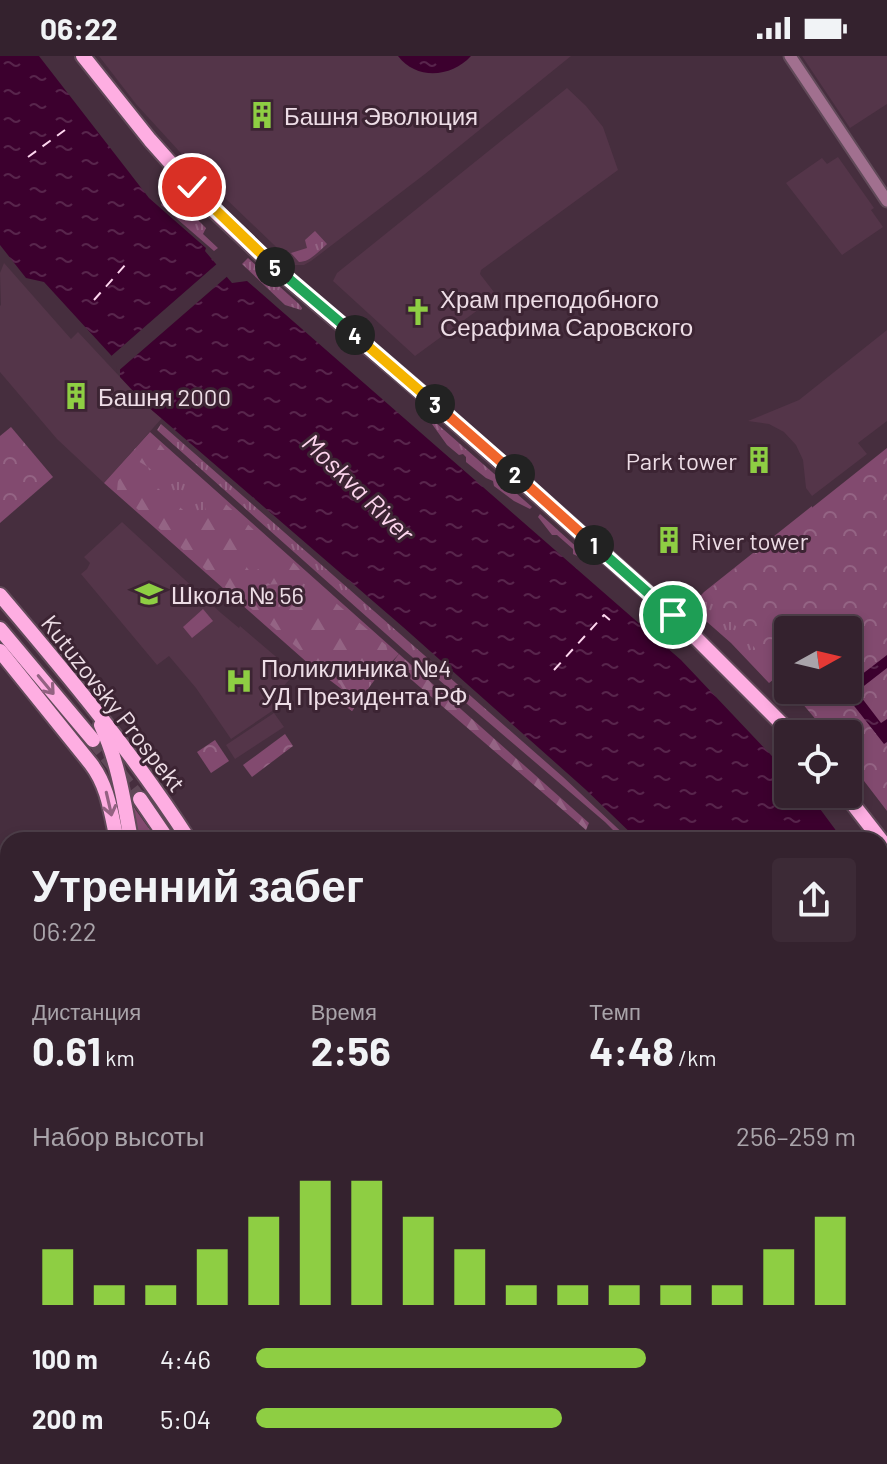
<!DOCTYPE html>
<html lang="ru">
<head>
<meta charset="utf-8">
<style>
	body { margin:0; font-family:Barlow,sans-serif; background:#3c2a36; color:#f1f3f6; height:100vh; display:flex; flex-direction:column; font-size:30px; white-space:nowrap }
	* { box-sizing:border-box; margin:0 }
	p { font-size:26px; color:#a9a4aa }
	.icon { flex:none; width:44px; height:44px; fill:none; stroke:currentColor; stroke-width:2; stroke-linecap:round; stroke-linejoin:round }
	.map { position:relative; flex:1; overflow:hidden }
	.details { position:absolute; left:0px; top:776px; width:888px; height:632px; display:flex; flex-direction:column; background:#34222e; border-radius:24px 24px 0 0; box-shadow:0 4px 12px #0003,0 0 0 2px #4e3f4a }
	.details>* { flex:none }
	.needle { width:52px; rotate:82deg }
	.tools { position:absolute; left:774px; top:560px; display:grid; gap:16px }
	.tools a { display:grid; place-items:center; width:88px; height:88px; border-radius:8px; background:#34222e; box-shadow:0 4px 12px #0003,0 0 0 2px #4e3f4a; font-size:40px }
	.pin { position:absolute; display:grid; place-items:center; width:68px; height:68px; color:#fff; margin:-34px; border:4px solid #fff; border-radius:50%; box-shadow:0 2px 8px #0007 }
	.km { position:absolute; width:40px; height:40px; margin:-20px; border-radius:50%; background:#222; color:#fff; font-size:22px; line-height:40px; text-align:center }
	.round { display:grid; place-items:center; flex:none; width:84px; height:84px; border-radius:8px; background:#3c2a36 }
	.overview { display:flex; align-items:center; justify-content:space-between; height:136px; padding:0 32px }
	h1 { font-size:44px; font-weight:700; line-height:60px }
	.figures { display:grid; grid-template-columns:repeat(3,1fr); gap:12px; height:136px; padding:8px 32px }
	.figures div { display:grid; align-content:center }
	.figures b { font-size:40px; font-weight:700 }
	.figures small { font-size:22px; font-weight:400 }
	.figures p { font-size:22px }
	.chart { height:224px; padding:16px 32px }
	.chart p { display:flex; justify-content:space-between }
	.chart svg { width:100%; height:144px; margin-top:8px; stroke:#8ece43; stroke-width:6 }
	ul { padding:0 32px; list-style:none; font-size:26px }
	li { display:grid; grid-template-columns:128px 96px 1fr; align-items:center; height:60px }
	li i { height:20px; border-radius:10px; background:#8ece43 }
	.status { display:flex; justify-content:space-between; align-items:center; height:56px; padding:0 40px; background:#34222e; direction:ltr }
	.status svg { height:22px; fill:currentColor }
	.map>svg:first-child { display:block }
</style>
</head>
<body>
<div class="status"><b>06:22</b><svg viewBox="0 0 49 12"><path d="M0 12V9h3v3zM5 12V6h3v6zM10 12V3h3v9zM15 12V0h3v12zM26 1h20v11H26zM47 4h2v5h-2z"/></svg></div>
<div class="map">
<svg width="887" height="1408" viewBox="0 0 887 1408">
	<defs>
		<pattern id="grass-tufts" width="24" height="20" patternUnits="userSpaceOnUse" patternTransform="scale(2)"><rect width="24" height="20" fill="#824a6f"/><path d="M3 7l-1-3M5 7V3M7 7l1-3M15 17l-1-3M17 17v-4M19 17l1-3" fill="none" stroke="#946484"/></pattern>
		<pattern id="forest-firs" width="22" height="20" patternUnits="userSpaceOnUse" patternTransform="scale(2)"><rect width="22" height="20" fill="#824a6f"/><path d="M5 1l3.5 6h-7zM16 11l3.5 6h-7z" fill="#946484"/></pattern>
		<pattern id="park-crowns" width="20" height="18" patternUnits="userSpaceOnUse" patternTransform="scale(2)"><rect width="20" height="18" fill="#824a6f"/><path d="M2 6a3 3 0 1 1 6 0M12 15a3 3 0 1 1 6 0" fill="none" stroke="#946484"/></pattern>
		<pattern id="water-ripples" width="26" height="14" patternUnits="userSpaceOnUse" patternTransform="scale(2)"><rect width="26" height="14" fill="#3c002e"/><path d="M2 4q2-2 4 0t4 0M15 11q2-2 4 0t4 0" fill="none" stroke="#58254c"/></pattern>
	</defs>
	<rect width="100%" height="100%" fill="#462e3e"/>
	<!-- built -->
	<g fill="#543549">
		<polygon points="99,0 571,0 425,118 311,205 304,209 295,209 199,117 136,48"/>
		<polygon points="802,0 887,0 887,48 850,72"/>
		<polygon points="567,32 586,50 603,71 618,114 481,214 480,218 497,240 415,300 333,225 337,217"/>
		<polygon points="838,101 874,152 871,154 883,171 842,199 786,127 822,102 827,108"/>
		<polygon points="4,207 71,283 78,276 147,350 162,362 104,427 57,383 0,316 0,250 1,249 0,217"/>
		<polygon points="887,274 887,365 858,387 867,398 812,440 806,432 803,404 796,389 784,376 769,368 748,365 799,344"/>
		<polygon points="122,466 221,557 239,572 240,570 295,617 271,645 275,653 231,683 196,632 169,600 157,609 81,518 87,513 90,507 84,501"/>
		<polygon points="274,657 284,671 235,703 226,689"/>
		<polygon points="93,1400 127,1400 126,1408 93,1408"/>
	</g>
	<!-- grass -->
	<g fill="url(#grass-tufts)">
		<polygon points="168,126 171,130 171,132 194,155 193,159 206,172 203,178 218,192 214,195 161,149 166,139 160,133"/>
		<path d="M315,175l12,13c-8,7 -17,18 -28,18l-8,-9 16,-5 -2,-8z"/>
		<polygon points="248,202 299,248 302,252 301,254 285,249 242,208"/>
		<polygon points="435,366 532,451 530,453 514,445 494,430 493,425 486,422 466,406 466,401 463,398 459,399 447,389 432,368"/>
		<polygon points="161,368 563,721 630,784 623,784 605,766 404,594 157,374"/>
		<polygon points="150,376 399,598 376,622 352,655 338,644 344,635 310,609 104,427"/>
		<polygon points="812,450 819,574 788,574 788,612 769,627 731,587 690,551 704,536"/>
		<polygon points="540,458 591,504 590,506 573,498 573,493 557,479 552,479 538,461"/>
		<polygon points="132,750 133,750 157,784 138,784"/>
	</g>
	<!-- forest -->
	<g fill="url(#forest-firs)">
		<path d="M150,381l9,6 13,16 -2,13 -9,3c-11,-5 -19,-14 -31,-17z"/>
		<path d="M129,417l16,4 52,45 9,-7 -2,-25 11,4 54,50 -9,10h-14l-1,11 6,8 15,-8 10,-10c15,1 25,14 30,26l-14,8 -10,-5 -22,1 -5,8 -22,1 -116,-103 1,-11z"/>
		<polygon points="331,543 386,589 390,604 377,612 366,606 356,610 353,616 365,623 368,633 352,655 338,644 344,635 340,628 248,550 262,548 287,552 305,544"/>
		<polygon points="399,598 589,767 586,774 392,607"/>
		<polygon points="887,1247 887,1302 880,1295 880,1257"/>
	</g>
	<!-- park -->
	<g fill="url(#park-crowns)">
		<polygon points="11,371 53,421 0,467 0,380"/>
		<polygon points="887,392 887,755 848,704 848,678 828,678 791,634 848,634 848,574 788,574 788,630 706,536"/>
		<polygon points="267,526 287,544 269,551 258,538"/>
		<polygon points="285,678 293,690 252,721 243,709"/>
		<polygon points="215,684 229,705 211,717 197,696"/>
		<polygon points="887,1346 887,1400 880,1389 880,1351"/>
	</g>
	<!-- pitch -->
	<polygon fill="#824a6f" points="203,553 213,565 192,582 183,571"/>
	<!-- water -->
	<g fill="url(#water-ripples)">
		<polygon points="0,0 39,0 149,142 206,192 205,195 232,227 247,225 681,604 788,717 788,738 809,738 843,784 638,784 585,733 403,571 147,350 120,321 120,309 44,226 26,222 0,189"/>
		<path d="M398,0h73c-19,21 -54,25 -73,0z"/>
		<polygon points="887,599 887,612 860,633 858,637 881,667 887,663 887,686 884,688 844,637 844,634 848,634 848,629"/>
		<polygon points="880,825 887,834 887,1141 880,1128"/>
	</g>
	<!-- pier -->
	<polygon fill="#462e3e" points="219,206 230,218 116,317 117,311 109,302"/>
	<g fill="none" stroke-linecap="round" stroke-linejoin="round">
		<!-- ferry -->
		<g stroke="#fdd5ee" stroke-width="2" stroke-dasharray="10 8" stroke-linecap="butt">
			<polyline points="28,101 65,74"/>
			<polyline points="94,244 126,208"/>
			<polyline points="554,614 604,559 610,564"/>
		</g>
		<!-- major-tunnel -->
		<polyline stroke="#5f4857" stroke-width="14" stroke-dasharray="14 7" stroke-linecap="butt" points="93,684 140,743"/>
		<!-- minor casing -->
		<g stroke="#614a59" stroke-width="15">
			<g id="minor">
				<polyline points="790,0 887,145"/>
				<polyline points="0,1096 8,1098"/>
				<polyline points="880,1334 887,1329"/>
				<polyline points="775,1408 787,1400"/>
			</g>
		</g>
		<!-- major casing -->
		<g stroke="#614a59" stroke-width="18">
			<g id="major">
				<polyline points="83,0 150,84 208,149 275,212 424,339 673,559 792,678"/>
				<path d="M0,539c67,79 133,158 189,245"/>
				<polyline points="0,573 93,684"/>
				<path d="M0,595l91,113c17,22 20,49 26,76"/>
				<path d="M101,669c17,36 23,76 30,115"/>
				<polyline points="845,738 887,792"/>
				<polyline points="140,743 168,784"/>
				<polyline points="590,1400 596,1408"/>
				<polyline points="614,1400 620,1408"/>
				<polyline points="176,1408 176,1400"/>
				<polyline points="193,1408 193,1400"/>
			</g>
		</g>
		<!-- minor -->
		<use href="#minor" stroke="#a1708f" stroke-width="11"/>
		<!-- major -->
		<use href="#major" stroke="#feaee2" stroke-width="14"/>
	</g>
	<!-- one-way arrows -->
	<defs><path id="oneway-shaft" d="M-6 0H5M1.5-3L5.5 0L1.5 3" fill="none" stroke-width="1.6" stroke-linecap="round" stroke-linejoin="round" transform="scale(2)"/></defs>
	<g stroke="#936282">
		<use href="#oneway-shaft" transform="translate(46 629) rotate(50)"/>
		<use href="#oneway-shaft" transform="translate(109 748) rotate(77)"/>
	</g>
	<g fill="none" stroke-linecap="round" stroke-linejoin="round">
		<!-- split-1 casing -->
		<g stroke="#fff" stroke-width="16">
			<polyline id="split-1" points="594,489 673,559"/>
		</g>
		<!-- split-2 casing -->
		<g stroke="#fff" stroke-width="16">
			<polyline id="split-2" points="515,418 594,489"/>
		</g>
		<!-- split-3 casing -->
		<g stroke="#fff" stroke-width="16">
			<polyline id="split-3" points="435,348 515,418"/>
		</g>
		<!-- split-4 casing -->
		<g stroke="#fff" stroke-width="16">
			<polyline id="split-4" points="355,279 435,348"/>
		</g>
		<!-- split-5 casing -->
		<g stroke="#fff" stroke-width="16">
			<polyline id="split-5" points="275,211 355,279"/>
		</g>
		<!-- split-6 casing -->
		<g stroke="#fff" stroke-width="16">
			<polyline id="split-6" points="192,131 275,211"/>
		</g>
		<!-- split-1 -->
		<use href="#split-1" stroke="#22a559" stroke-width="10"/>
		<!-- split-2 -->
		<use href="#split-2" stroke="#f0652b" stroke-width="10"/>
		<!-- split-3 -->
		<use href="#split-3" stroke="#f0652b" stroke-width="10"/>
		<!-- split-4 -->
		<use href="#split-4" stroke="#f5b400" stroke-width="10"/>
		<!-- split-5 -->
		<use href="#split-5" stroke="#22a559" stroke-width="10"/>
		<!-- split-6 -->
		<use href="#split-6" stroke="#f5b400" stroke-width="10"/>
	</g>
	<!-- icons -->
	<defs>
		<g id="building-bare" transform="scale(2.16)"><path d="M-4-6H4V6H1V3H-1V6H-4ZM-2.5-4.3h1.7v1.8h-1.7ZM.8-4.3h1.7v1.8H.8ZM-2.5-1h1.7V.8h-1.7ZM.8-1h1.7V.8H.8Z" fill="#8ece43" stroke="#3c2433" stroke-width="2.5" paint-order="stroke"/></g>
		<g id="church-bare" transform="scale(2.16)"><path d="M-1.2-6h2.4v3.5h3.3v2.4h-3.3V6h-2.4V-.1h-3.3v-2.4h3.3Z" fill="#8ece43" stroke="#3c2433" stroke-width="2.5" paint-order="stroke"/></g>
		<g id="school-bare" transform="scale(2.16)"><path d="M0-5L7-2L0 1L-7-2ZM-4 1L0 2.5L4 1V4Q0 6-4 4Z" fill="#8ece43" stroke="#3c2433" stroke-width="2.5" paint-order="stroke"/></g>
		<g id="hospital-bare" transform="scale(2.16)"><path d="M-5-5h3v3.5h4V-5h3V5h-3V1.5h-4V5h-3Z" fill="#8ece43" stroke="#3c2433" stroke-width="2.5" paint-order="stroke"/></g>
	</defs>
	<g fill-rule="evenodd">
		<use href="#building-bare" x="262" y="59"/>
		<use href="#church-bare" x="418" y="256"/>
		<use href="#building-bare" x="76" y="340"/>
		<use href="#building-bare" x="759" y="404"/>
		<use href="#building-bare" x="669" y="484"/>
		<use href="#school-bare" x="149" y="538"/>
		<use href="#hospital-bare" x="239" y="625"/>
	</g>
	<g text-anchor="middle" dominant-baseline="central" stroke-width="6" stroke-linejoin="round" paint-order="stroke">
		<!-- poi labels -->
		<g font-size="24" fill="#eddde6" stroke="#3c2433" text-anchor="start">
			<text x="284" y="59">Башня Эволюция</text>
			<text x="440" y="242">Храм преподобного<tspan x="440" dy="28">Серафима Саровского</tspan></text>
			<text x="98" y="340">Башня 2000</text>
			<text x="737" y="404" text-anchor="end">Park tower</text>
			<text x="691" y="484">River tower</text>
			<text x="171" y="538">Школа № 56</text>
			<text x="261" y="611">Поликлиника №4<tspan x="261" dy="28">УД Президента РФ</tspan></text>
		</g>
		<!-- street labels -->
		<g font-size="24" fill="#eddde6" stroke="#3c2433">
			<text transform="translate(114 647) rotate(52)">Kutuzovsky Prospekt</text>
		</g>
		<!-- water labels -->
		<g font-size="26" font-style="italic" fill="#fdd5ee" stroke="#3c2433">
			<text transform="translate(359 431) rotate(44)">Moskva River</text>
		</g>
	</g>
</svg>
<div class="tools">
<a><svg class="needle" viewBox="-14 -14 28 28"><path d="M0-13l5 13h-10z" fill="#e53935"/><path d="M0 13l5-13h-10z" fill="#a9a4aa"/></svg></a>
<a><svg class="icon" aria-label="locate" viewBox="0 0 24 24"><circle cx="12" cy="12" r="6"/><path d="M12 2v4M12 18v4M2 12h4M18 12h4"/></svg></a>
</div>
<div class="pin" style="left:673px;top:559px;background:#1e9e55"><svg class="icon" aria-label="arrive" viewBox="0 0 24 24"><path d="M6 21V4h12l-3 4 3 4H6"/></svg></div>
<div class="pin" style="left:192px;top:131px;background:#d93025"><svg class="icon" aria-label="check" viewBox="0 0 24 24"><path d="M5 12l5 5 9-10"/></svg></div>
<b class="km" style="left:594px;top:489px">1</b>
<b class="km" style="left:515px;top:418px">2</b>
<b class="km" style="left:435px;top:348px">3</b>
<b class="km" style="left:355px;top:279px">4</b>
<b class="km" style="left:275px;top:211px">5</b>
<section class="details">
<div class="overview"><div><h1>Утренний забег</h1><p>06:22</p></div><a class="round"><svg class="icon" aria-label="share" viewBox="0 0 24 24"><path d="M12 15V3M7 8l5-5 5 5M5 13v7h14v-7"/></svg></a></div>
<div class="figures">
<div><p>Дистанция</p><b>0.61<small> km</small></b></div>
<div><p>Время</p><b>2:56</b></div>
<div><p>Темп</p><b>4:48<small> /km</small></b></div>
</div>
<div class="chart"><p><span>Набор высоты</span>256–259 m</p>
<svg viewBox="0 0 160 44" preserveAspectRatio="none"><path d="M5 44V27M15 44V38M25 44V38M35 44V27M45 44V17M55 44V6M65 44V6M75 44V17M85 44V27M95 44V38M105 44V38M115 44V38M125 44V38M135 44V38M145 44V27M155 44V17"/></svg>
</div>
<ul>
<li><b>100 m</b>4:46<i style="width:65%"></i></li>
<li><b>200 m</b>5:04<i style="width:51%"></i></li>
</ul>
</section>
</div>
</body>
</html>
